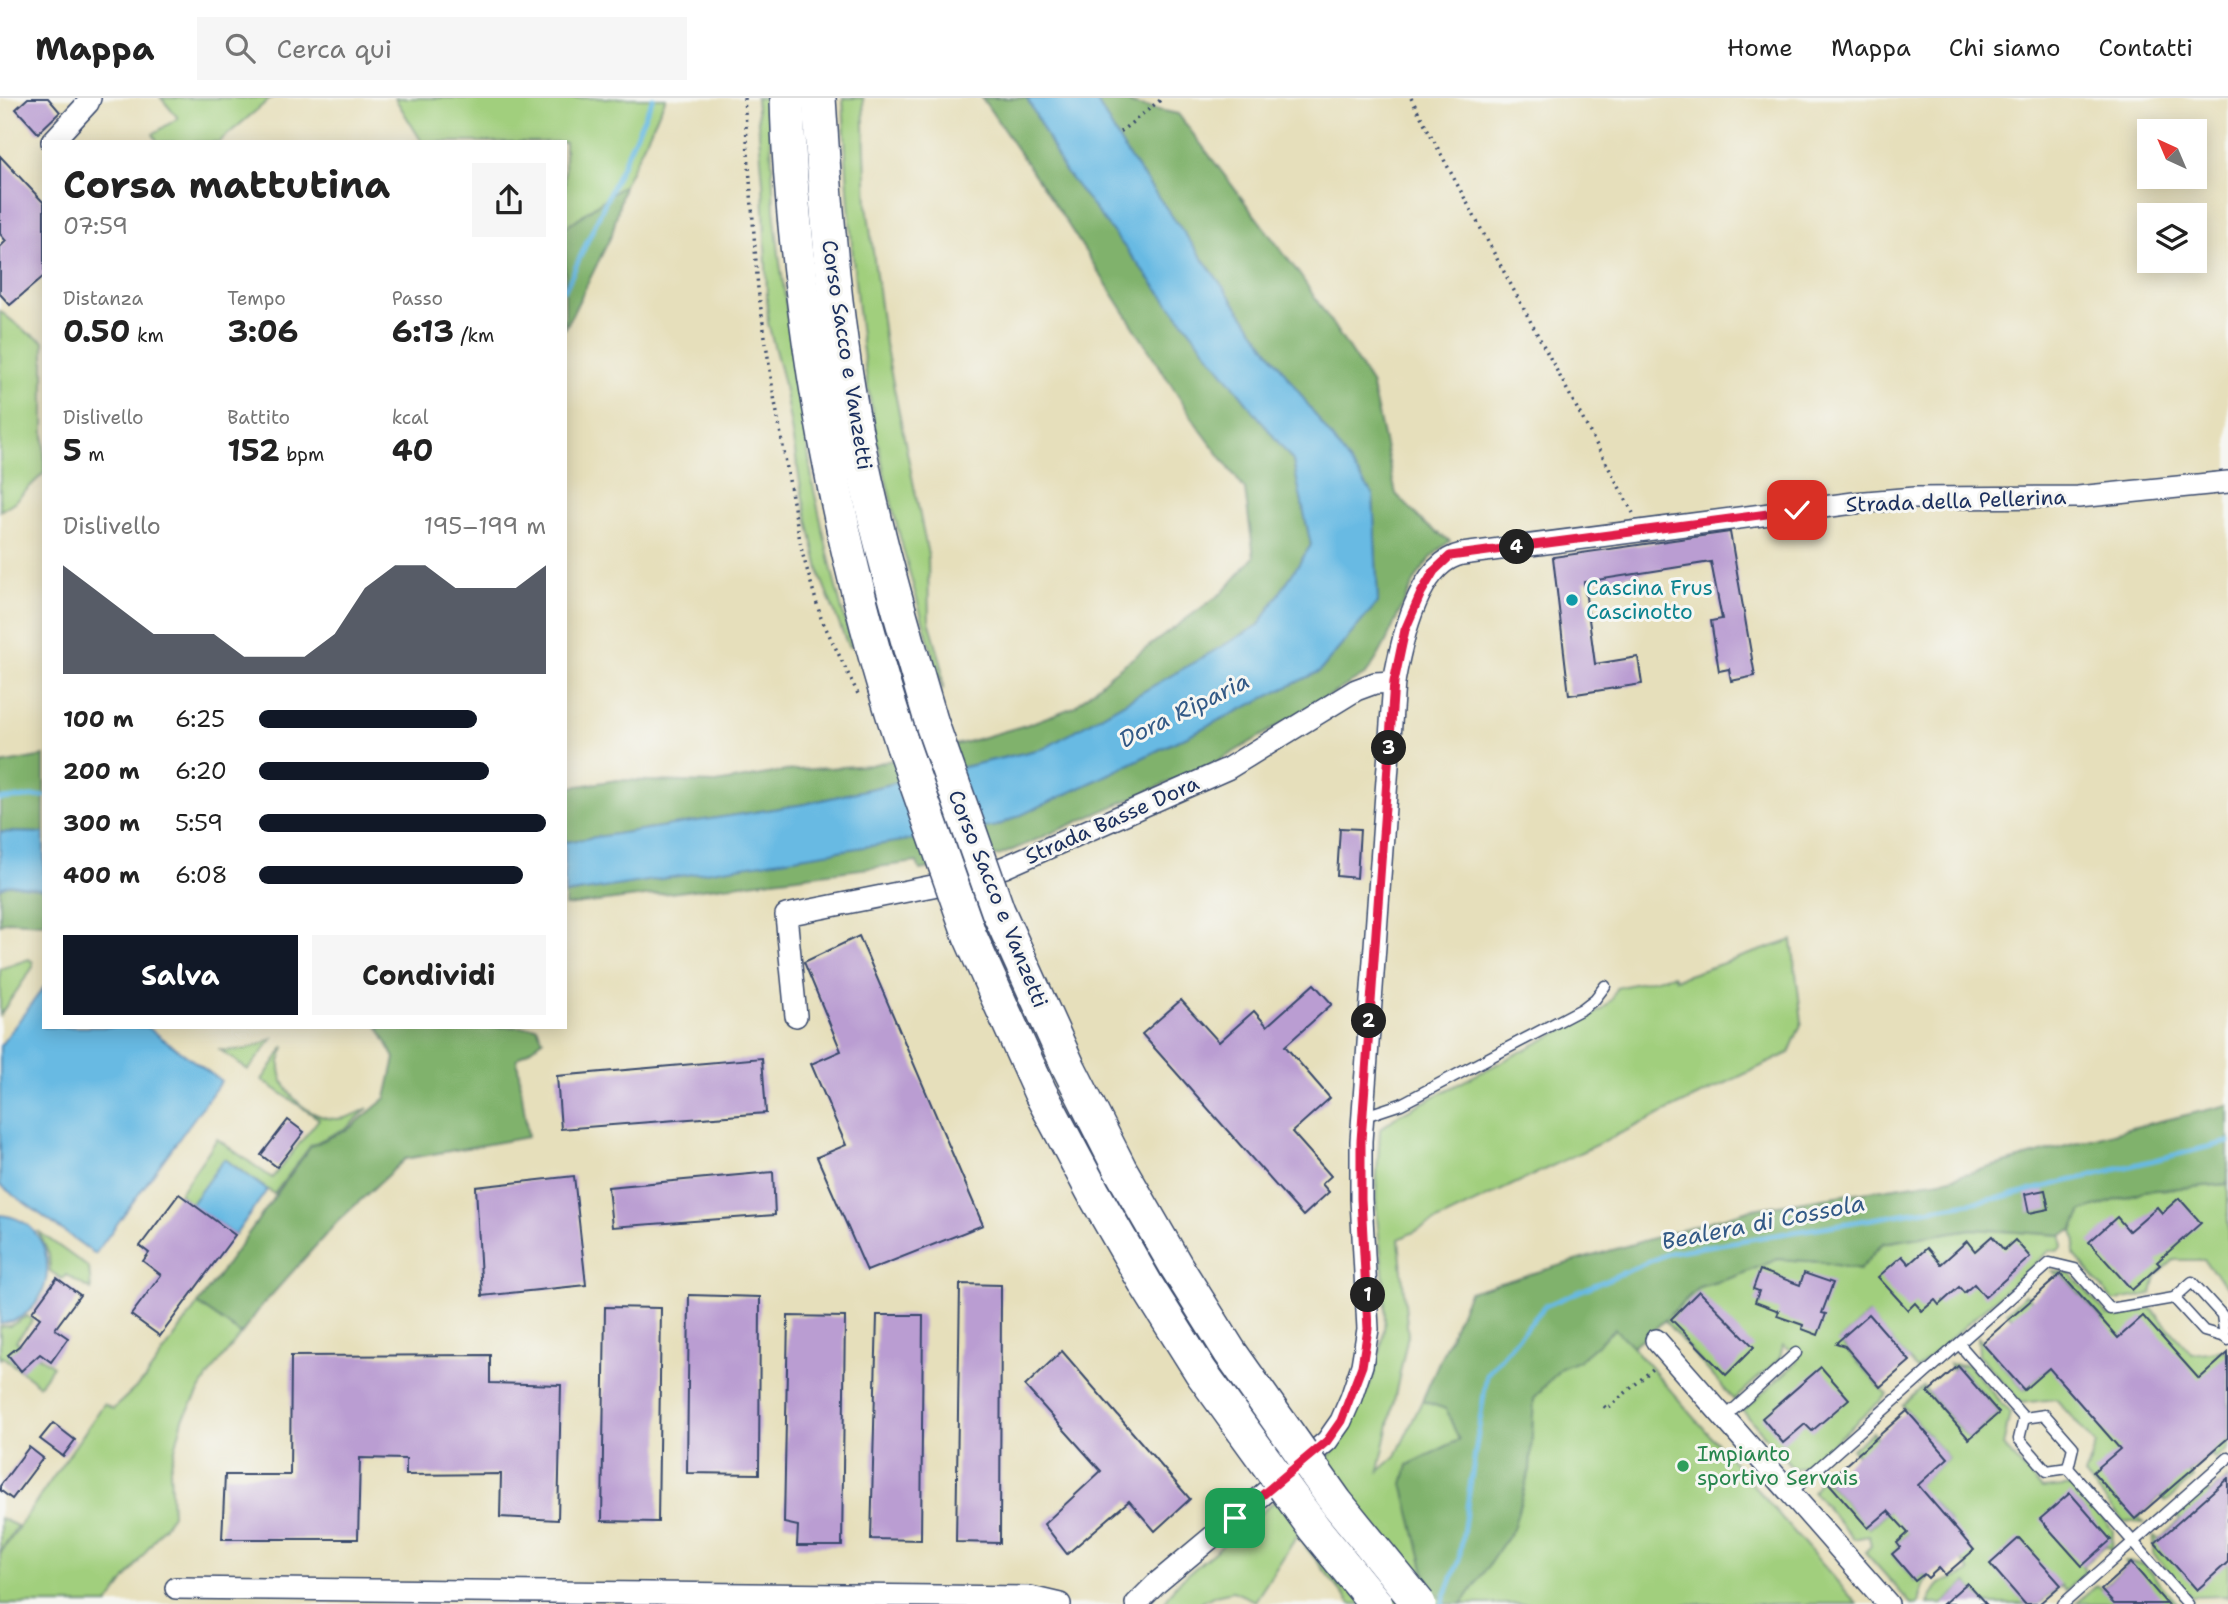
<!DOCTYPE html>
<html lang="it">
<head>
<meta charset="utf-8">
<style>
	body { margin:0; font-family:"Shantell Sans",sans-serif; background:#f6f6f6; color:#222; height:100vh; display:flex; flex-direction:column; font-size:26px; white-space:nowrap }
	* { box-sizing:border-box; margin:0 }
	p { font-size:23px; color:#767676 }
	.icon { flex:none; width:38px; height:38px; fill:none; stroke:currentColor; stroke-width:2; stroke-linecap:round; stroke-linejoin:round }
	.map { position:relative; flex:1; overflow:hidden }
	.panel { position:absolute; left:42px; top:42px; width:525px; height:889px; display:flex; flex-direction:column; background:#fff; border-radius:0px; box-shadow:0 4px 18px #0003 }
	.panel>* { flex:none }
	.needle { width:46px; rotate:316deg }
	.fabs { position:absolute; left:2137px; top:21px; display:grid; gap:14px }
	.fabs a { display:grid; place-items:center; width:70px; height:70px; border-radius:0px; background:#fff; box-shadow:0 4px 18px #0003; font-size:35px }
	.pin { position:absolute; display:grid; place-items:center; width:60px; height:60px; color:#fff; margin:-30px; border-radius:14px; box-shadow:0 4px 10px #0006 }
	.km { position:absolute; width:35px; height:35px; margin:-18px; border-radius:50%; background:#222; color:#fff; font-size:19px; line-height:35px; text-align:center }
	.round { display:grid; place-items:center; flex:none; width:74px; height:74px; border-radius:0px; background:#f6f6f6 }
	.head { display:flex; align-items:center; justify-content:space-between; height:119px; padding:0 21px }
	h1 { font-size:38px; font-weight:700; line-height:52px }
	.metrics { display:grid; grid-template-columns:repeat(3,1fr); gap:10px; height:119px; padding:7px 21px }
	.metrics div { display:grid; align-content:center }
	.metrics b { font-size:30px; font-weight:700 }
	.metrics small { font-size:19px; font-weight:400 }
	.metrics p { font-size:19px }
	.chart { height:196px; padding:14px 21px }
	.chart p { display:flex; justify-content:space-between }
	.chart svg { width:100%; height:126px; margin-top:7px; fill:#111827; opacity:.7 }
	.button { display:flex; gap:14px; margin-top:auto; padding:14px 21px }
	.button a { flex:1; height:80px; border-radius:0px; background:#111827; color:#fff; font-size:28px; font-weight:700; line-height:80px; text-align:center }
	.button a+a { background:#f6f6f6; color:#222 }
	ul { padding:0 21px; list-style:none; font-size:23px }
	li { display:grid; grid-template-columns:112px 84px 1fr; align-items:center; height:52px }
	li i { height:18px; border-radius:9px; background:#111827 }
	header { display:flex; align-items:center; gap:42px; box-sizing:border-box; height:98px; padding:0 35px; background:#fff; border-bottom:2px solid #e0e0e0 }
	header strong { font-size:33px }
	nav { display:flex; gap:38px; margin-inline-start:auto; font-size:24px }
	.search { width:490px; height:63px; background:#f6f6f6; display:flex; align-items:center; gap:18px; box-sizing:border-box; padding:0 24px; border-radius:0px; color:#767676; font-size:26px }
	.map>svg:first-child { display:block }
</style>
</head>
<body>
<header>
<strong>Mappa</strong>
<div class="search"><svg class="icon" aria-label="search" viewBox="0 0 24 24"><circle cx="10" cy="10" r="6"/><path d="M15 15l6 6"/></svg>Cerca qui</div>
<nav><a>Home</a><a>Mappa</a><a>Chi siamo</a><a>Contatti</a></nav>
</header>
<div class="map">
<svg width="2228" height="1506" viewBox="0 0 2228 1506">
	<rect width="100%" height="100%" fill="#f6f6f2"/>
	<filter id="ink" filterUnits="userSpaceOnUse"><feTurbulence type="fractalNoise" baseFrequency=".0143" numOctaves="2"/><feDisplacementMap in="SourceGraphic" scale="14" xChannelSelector="R" yChannelSelector="G"/><feConvolveMatrix kernelMatrix="1 2 1 2 8 2 1 2 1" color-interpolation-filters="sRGB"/></filter>
	<filter id="wash" filterUnits="userSpaceOnUse"><feTurbulence type="fractalNoise" baseFrequency=".00686" numOctaves="4" result="noise"/><feDisplacementMap in="SourceGraphic" scale="28" xChannelSelector="R" yChannelSelector="G"/><feGaussianBlur stdDeviation="1.57" result="paint"/><feColorMatrix in="noise" values="0 0 0 0 0 0 0 0 0 0 0 0 0 0 0 0 0 1.4 0 .05"/><feComposite in="paint" operator="in"/></filter>
	<g filter="url(#wash)">
		<rect width="100%" height="100%" fill="#e6dfbb"/>
		<!-- green -->
		<g fill="#a1cf7d" stroke="#5e7f6e" stroke-width="2">
			<polygon points="161,0 271,0 219,44 158,44 153,36 178,20"/>
			<polygon points="395,0 666,0 624,87 565,130 565,44 422,44"/>
			<polygon points="756,0 769,0 774,111 780,165 813,388 835,486 852,549 848,548 821,480 802,396 783,282 768,225 763,84"/>
			<path d="M843,0h20l4,107 18,139 43,211 1,65 12,42 2,28c-22,-76 -45,-154 -62,-232 -25,-117 -32,-240 -38,-360z"/>
			<polygon points="0,213 26,234 44,243 44,375 14,404 0,413"/>
			<path d="M1792,842l10,82 -13,31 -390,186 9,96 -29,136 17,-15 26,-55 24,8 13,31 -51,25 20,118 18,21h-95l-54,-68 -42,65 -22,-10 -18,4 -16,9h-35l11,-19 156,-131c29,-39 54,-92 54,-143 1,-37 -8,-75 -9,-112 0,-23 3,-47 4,-70l20,-15 202,-104 10,-11 4,-11 57,-13 3,4z"/>
			<polygon points="29,861 33,864 33,869 0,917 0,871"/>
			<path d="M274,939l-26,33 -28,-20c22,2 36,-2 54,-13z"/>
			<path d="M285,948c-2,5 -4,11 -5,16 -2,29 29,57 57,57 10,0 22,-6 31,-11l-20,19 -37,18 -37,49 -49,-35 -34,45 -12,-10 38,-55 55,39 47,-59 -57,-39z"/>
			<polygon points="2228,1086 2228,1189 2203,1162 2174,1162 2156,1178 2152,1196 2113,1203 2074,1156 2076,1144 2073,1132 2082,1113 2144,1093"/>
			<polygon points="1972,1131 2062,1137 2062,1149 2057,1153 2050,1152 1917,1271 1868,1217 1839,1243 1887,1297 1809,1366 1794,1371 1743,1313 1795,1266 1800,1257 1783,1247 1780,1260 1734,1302 1664,1222 1700,1189 1734,1179 1778,1161 1821,1164 1859,1172 1883,1145"/>
			<polygon points="38,1133 89,1170 91,1192 66,1177 62,1181 50,1173 49,1156"/>
			<polygon points="2053,1173 2070,1175 2108,1218 2152,1211 2192,1256 2225,1252 2228,1256 2228,1350 2215,1361 2210,1356 2189,1374 2193,1380 2166,1404 2161,1398 2138,1419 2143,1425 2123,1423 2085,1378 2096,1347 2056,1301 2021,1305 1979,1257 1978,1239 2024,1292 2053,1266 2007,1214 2026,1196 2073,1249 2103,1222 2062,1176 2058,1178"/>
			<polygon points="198,1206 241,1236 207,1280 183,1321 170,1370 172,1417 108,1506 0,1506 0,1456 104,1306 113,1311 144,1282"/>
			<polygon points="27,1218 33,1222 16,1243 53,1268 39,1287 3,1259 0,1261 0,1229 10,1228"/>
			<polygon points="1615,1231 1632,1248 1857,1506 1462,1506 1530,1371 1534,1300 1561,1270 1578,1263"/>
			<path d="M1949,1266l19,1 42,48 -7,33 39,43 32,-3 39,44 -1,20 -6,-5 -24,21 4,6 -20,18 -5,-5 -22,19h-53l-19,-21 -24,21h-15c14,-32 17,-18 42,-32l-30,-40 10,-10 -19,-22 -23,33 -11,10 3,4 -8,7 23,27 9,-7 4,4 -4,5 -5,20 -8,1 -46,-52 6,-6 -2,-10 -16,3 -40,-47 9,-16 47,52 29,-26 -46,-53 20,-17 46,52 30,-26 -46,-53 21,-18 46,52 30,-26 -41,-47 -5,4z"/>
			<polygon points="2228,1380 2228,1500 2226,1498 2191,1499 2153,1456 2154,1438 2159,1442 2180,1422 2176,1416 2204,1391 2210,1396"/>
			<polygon points="0,1420 17,1428 0,1454"/>
			<polygon points="2125,1464 2143,1466 2178,1506 2077,1505 2097,1487 2102,1491 2128,1468"/>
		</g>
		<!-- forest -->
		<g fill="#80b26c" stroke="#4e7065" stroke-width="2">
			<polygon points="982,0 1027,0 1064,72 1293,363 1311,447 1259,527 1045,650 805,706 565,744 565,690 617,682 716,685 785,673 871,667 967,644 1026,627 1074,609 1111,576 1223,494 1254,459 1245,392 1197,327 1058,111"/>
			<path d="M1095,0h33l3,6 47,10 122,161 71,108 25,111 29,30 25,17c-45,30 -51,92 -84,133l-146,86 -219,95 -81,15 -3,-8 -352,44v-12l33,-6 399,-62 104,-48 219,-107 58,-69 -5,-107 -248,-344z"/>
			<polygon points="624,87 612,136 565,231 565,130"/>
			<polygon points="44,658 44,735 0,734 0,666"/>
			<polygon points="10,786 44,791 44,825 7,823 0,826 0,790"/>
			<polygon points="378,929 537,929 543,942 517,961 528,1039 405,1061 337,1124 260,1210 241,1236 198,1206 311,1048 350,1030 386,1000 395,960"/>
			<polygon points="2228,1007 2228,1086 2144,1093 2082,1113 2073,1132 2062,1137 1972,1131 1883,1145 1859,1172 1821,1164 1778,1161 1734,1179 1699,1189 1654,1232 1632,1248 1615,1231 1578,1263 1561,1270 1534,1300 1530,1371 1513,1431 1462,1506 1446,1506 1428,1486 1403,1386 1408,1367 1459,1342 1446,1311 1422,1303 1469,1194 1752,1111 1947,1081 2131,1030"/>
		</g>
		<!-- water -->
		<g fill="#67bae3" stroke="#4174a0" stroke-width="2">
			<polygon points="1027,0 1095,0 1125,53 1373,397 1378,504 1320,573 1101,680 997,728 565,796 565,744 805,706 1045,650 1259,527 1311,447 1293,363 1064,72"/>
			<polygon points="0,734 44,735 44,791 10,786 0,790"/>
			<polygon points="44,889 44,929 147,929 221,983 95,1156 0,1087 0,948"/>
			<polygon points="224,1061 267,1092 235,1137 191,1106"/>
			<path d="M0,1117c63,5 63,100 0,109z"/>
		</g>
		<g fill="none" stroke-linecap="round" stroke-linejoin="round">
			<!-- stream -->
			<g stroke="#67bae3" stroke-width="5">
				<polyline points="565,192 653,0"/>
				<polyline points="0,701 44,698"/>
				<polyline points="1442,1506 1459,1462 1487,1276 1545,1208 1672,1154 1999,1100 2228,1044"/>
			</g>
		</g>
		<g id="blocks">
			<!-- building -->
			<g fill="#ba9dd2">
				<polygon points="28,0 48,0 60,14 38,35 16,11"/>
				<polygon points="0,58 44,105 44,178 10,207 0,196 0,149 6,143 0,136"/>
				<polygon points="1730,434 1755,578 1731,583 1729,571 1719,573 1711,523 1722,521 1711,464 1584,484 1595,566 1638,559 1642,586 1569,597 1553,459"/>
				<polygon points="1340,730 1360,731 1357,780 1337,778"/>
				<polygon points="859,838 983,1127 867,1173 817,1059 846,1047 811,966 841,953 804,864"/>
				<polygon points="1314,886 1332,906 1285,948 1330,1000 1292,1034 1331,1078 1322,1086 1329,1094 1303,1118 1142,936 1181,902 1219,944 1254,913 1267,928"/>
				<polygon points="762,960 766,1015 561,1031 557,978"/>
				<polygon points="288,1022 304,1034 277,1069 261,1057"/>
				<polygon points="773,1074 775,1117 612,1129 608,1089"/>
				<polygon points="574,1078 586,1187 482,1198 476,1089"/>
				<polygon points="2045,1092 2049,1111 2029,1115 2025,1096"/>
				<polygon points="179,1096 235,1137 160,1238 131,1217 161,1177 143,1163 149,1155 140,1148"/>
				<polygon points="2179,1100 2201,1125 2157,1164 2160,1167 2132,1192 2089,1144 2117,1119 2129,1133 2157,1109 2162,1115"/>
				<polygon points="1992,1138 2004,1152 2015,1142 2030,1159 1985,1199 1974,1186 1964,1195 1959,1189 1939,1207 1935,1202 1922,1213 1915,1205 1908,1212 1878,1179 1902,1158 1909,1166 1927,1150 1941,1166 1967,1143 1975,1153"/>
				<polygon points="1760,1172 1800,1187 1804,1175 1833,1185 1822,1215 1826,1216 1818,1237 1802,1231 1803,1227 1777,1218 1779,1213 1755,1204 1759,1193 1753,1191"/>
				<polygon points="2061,1176 2118,1240 2143,1218 2199,1281 2228,1255 2228,1340 2135,1421 2093,1374 2120,1351 2049,1270 2024,1292 1982,1245"/>
				<polygon points="57,1180 80,1197 55,1231 68,1240 51,1264 40,1256 21,1273 8,1257 19,1248 40,1220 32,1214"/>
				<polygon points="960,1186 1001,1187 1000,1445 956,1444"/>
				<polygon points="1699,1193 1754,1249 1726,1277 1671,1221"/>
				<polygon points="689,1197 760,1199 759,1376 687,1375"/>
				<polygon points="605,1209 661,1210 658,1424 602,1423"/>
				<polygon points="1869,1216 1910,1263 1880,1289 1845,1248 1836,1245"/>
				<polygon points="877,1217 923,1217 921,1442 871,1441"/>
				<polygon points="788,1218 845,1219 842,1448 797,1448 798,1428 784,1425"/>
				<polygon points="1062,1253 1190,1401 1155,1433 1129,1403 1067,1456 1044,1426 1101,1373 1025,1288"/>
				<polygon points="490,1257 490,1285 561,1287 558,1422 500,1419 501,1376 406,1377 406,1361 360,1360 358,1441 222,1441 225,1377 290,1377 291,1258"/>
				<polygon points="1958,1268 1999,1315 1969,1341 1928,1294"/>
				<polygon points="1821,1269 1849,1301 1812,1333 1805,1326 1783,1345 1762,1320"/>
				<polygon points="1907,1313 1948,1360 1918,1387 1974,1452 1945,1477 1939,1470 1928,1480 1924,1476 1915,1483 1892,1456 1900,1449 1897,1445 1908,1435 1888,1413 1868,1430 1827,1383"/>
				<polygon points="53,1325 75,1342 63,1358 40,1341"/>
				<polygon points="29,1349 43,1360 12,1401 0,1392 0,1388"/>
				<polygon points="2228,1380 2228,1464 2197,1492 2155,1445"/>
				<polygon points="2070,1395 2111,1442 2082,1468 2040,1421"/>
				<polygon points="2019,1440 2061,1487 2039,1506 2025,1506 1990,1466"/>
				<polygon points="2131,1465 2141,1476 2167,1506 2114,1506 2101,1492"/>
				<polygon points="1967,1485 1986,1506 1943,1506"/>
			</g>
		</g>
	</g>
	<g filter="url(#ink)">
		<use href="#blocks" fill-opacity="0" stroke="#39496c" stroke-width="2"/>
		<g fill="none" stroke-linecap="round" stroke-linejoin="round">
			<!-- lane casing -->
			<g stroke="#39496c" stroke-width="13">
				<g id="lane">
					<polyline points="1362,1019 1401,1006 1582,911 1595,901 1605,888"/>
					<polyline points="2225,1239 2222,1217 2192,1184 2174,1200 2204,1233 2225,1239 2228,1242"/>
					<polyline points="1959,1246 2024,1320"/>
					<polygon points="2045,1317 2073,1349 2068,1370 2047,1373 2019,1341 2024,1320"/>
					<polyline points="1724,1320 1796,1255"/>
					<polyline points="2068,1370 2188,1506"/>
					<polyline points="1790,1395 2050,1165 2075,1171 2110,1211 2174,1200"/>
					<polyline points="2063,1506 2228,1360"/>
				</g>
			</g>
			<!-- street casing -->
			<g stroke="#39496c" stroke-width="24">
				<g id="street">
					<polyline points="52,44 88,5 90,0"/>
					<polyline points="796,918 786,817 968,781 1005,769 1227,671 1356,592 1375,585 1394,584"/>
					<polyline points="1656,1242 1888,1506"/>
					<polyline points="176,1490 1030,1499 1060,1506"/>
					<path d="M1136,1506l21,-21 170,-142 14,-20 10,-23 11,-33 6,-36 -7,-130v-58l33,-459c7,-39 24,-119 68,-128l392,-51 60,-5 164,-1 150,-15"/>
				</g>
			</g>
			<!-- primary casing -->
			<g stroke="#39496c" stroke-width="36">
				<g id="primary">
					<path d="M787,0c2,92 13,185 27,276 20,126 48,250 89,372"/>
					<path d="M819,0c5,83 11,166 23,249 17,128 53,253 90,377"/>
				</g>
			</g>
			<!-- path -->
			<g stroke="#39496c" stroke-width="3.5" stroke-dasharray="2 5" stroke-linecap="butt">
				<polyline points="744,0 758,191 773,293 802,454 821,520 859,598"/>
				<polyline points="1411,0 1633,415"/>
				<polyline points="1120,34 1163,0"/>
				<polyline points="1604,1308 1607,1311 1654,1270"/>
			</g>
			<!-- lane -->
			<use href="#lane" stroke="#fff" stroke-width="10"/>
			<!-- street -->
			<use href="#street" stroke="#fff" stroke-width="21"/>
			<!-- primary -->
			<use href="#primary" stroke="#fff" stroke-width="33"/>
			<!-- primary-bridge casing -->
			<g stroke="#39496c" stroke-width="36" stroke-linecap="butt">
				<g id="primary-bridge">
					<polyline points="932,626 998,813 1068,968 1120,1071 1176,1168 1230,1254 1336,1404 1419,1506"/>
					<polyline points="903,648 970,838 1040,994 1093,1094 1147,1188 1201,1274 1314,1430 1376,1506"/>
				</g>
			</g>
			<!-- primary-bridge -->
			<use href="#primary-bridge" stroke="#fff" stroke-width="33"/>
		</g>
	</g>
	<g fill="none" stroke-linecap="round" stroke-linejoin="round" filter="url(#ink)">
		<!-- route casing -->
		<g stroke="#fff" stroke-width="14">
			<polyline id="route" points="1235,1420 1327,1343 1341,1323 1362,1268 1368,1231 1361,1101 1361,1043 1394,584 1405,532 1421,495 1434,473 1450,458 1797,412"/>
		</g>
		<!-- route -->
		<use href="#route" stroke="#e11d48" stroke-width="9"/>
	</g>
	<!-- markers -->
	<circle fill="#0f9aa8" stroke="#f6f6f2" stroke-width="2.5" cx="1572" cy="502" r="7"/>
	<circle fill="#2e9e5b" stroke="#f6f6f2" stroke-width="2.5" cx="1683" cy="1368" r="7"/>
	<g text-anchor="middle" dominant-baseline="central" stroke-width="6" stroke-linejoin="round" paint-order="stroke">
		<!-- street labels -->
		<g font-size="21" fill="#1b2f5e" stroke="#f6f6f2">
			<text transform="translate(847 257) rotate(81)">Corso Sacco e Vanzetti</text>
			<text transform="translate(1956 403) rotate(-2)">Strada della Pellerina</text>
			<text transform="translate(1112 722) rotate(-24)">Strada Basse Dora</text>
			<text transform="translate(998 801) rotate(68)">Corso Sacco e Vanzetti</text>
		</g>
		<!-- culture labels -->
		<g font-size="21" fill="#0d838f" stroke="#f6f6f2" text-anchor="start">
			<text x="1586" y="490">Cascina Frus<tspan x="1586" dy="24">Cascinotto</tspan></text>
		</g>
		<!-- leisure labels -->
		<g font-size="21" fill="#27864d" stroke="#f6f6f2" text-anchor="start">
			<text x="1697" y="1356">Impianto<tspan x="1697" dy="24">sportivo Servais</tspan></text>
		</g>
		<!-- water labels -->
		<g font-size="23" font-style="italic" fill="#325986" stroke="#f6f6f2">
			<text transform="translate(1184 612) rotate(-26)">Dora Riparia</text>
			<text transform="translate(1763 1124) rotate(-11)">Bealera di Cossola</text>
		</g>
	</g>
</svg>
<div class="fabs">
<a><svg class="needle" viewBox="-14 -14 28 28"><path d="M0-13l5 13h-10z" fill="#e53935"/><path d="M0 13l5-13h-10z" fill="#767676"/></svg></a>
<a><svg class="icon" aria-label="layers" viewBox="0 0 24 24"><path d="M12 4l9 5-9 5-9-5zM3 14l9 5 9-5"/></svg></a>
</div>
<div class="pin" style="left:1235px;top:1420px;background:#1e9e55"><svg class="icon" aria-label="arrive" viewBox="0 0 24 24"><path d="M6 21V4h12l-3 4 3 4H6"/></svg></div>
<div class="pin" style="left:1797px;top:412px;background:#d93025"><svg class="icon" aria-label="check" viewBox="0 0 24 24"><path d="M5 12l5 5 9-10"/></svg></div>
<b class="km" style="left:1368px;top:1197px">1</b>
<b class="km" style="left:1369px;top:923px">2</b>
<b class="km" style="left:1389px;top:650px">3</b>
<b class="km" style="left:1517px;top:449px">4</b>
<section class="panel">
<div class="head"><div><h1>Corsa mattutina</h1><p>07:59</p></div><a class="round"><svg class="icon" aria-label="share" viewBox="0 0 24 24"><path d="M12 15V3M7 8l5-5 5 5M5 13v7h14v-7"/></svg></a></div>
<div class="metrics">
<div><p>Distanza</p><b>0.50<small> km</small></b></div>
<div><p>Tempo</p><b>3:06</b></div>
<div><p>Passo</p><b>6:13<small> /km</small></b></div>
</div>
<div class="metrics">
<div><p>Dislivello</p><b>5<small> m</small></b></div>
<div><p>Battito</p><b>152<small> bpm</small></b></div>
<div><p>kcal</p><b>40</b></div>
</div>
<div class="chart"><p><span>Dislivello</span>195–199 m</p>
<svg viewBox="0 0 160 44" preserveAspectRatio="none"><path d="M0 44V6L10 14L20 22L30 30L40 30L50 30L60 38L70 38L80 38L90 30L100 14L110 6L120 6L130 14L140 14L150 14L160 6V44z"/></svg>
</div>
<ul>
<li><b>100 m</b>6:25<i style="width:76%"></i></li>
<li><b>200 m</b>6:20<i style="width:80%"></i></li>
<li><b>300 m</b>5:59<i style="width:100%"></i></li>
<li><b>400 m</b>6:08<i style="width:92%"></i></li>
</ul>
<div class="button"><a>Salva</a><a>Condividi</a></div>
</section>
</div>
</body>
</html>
